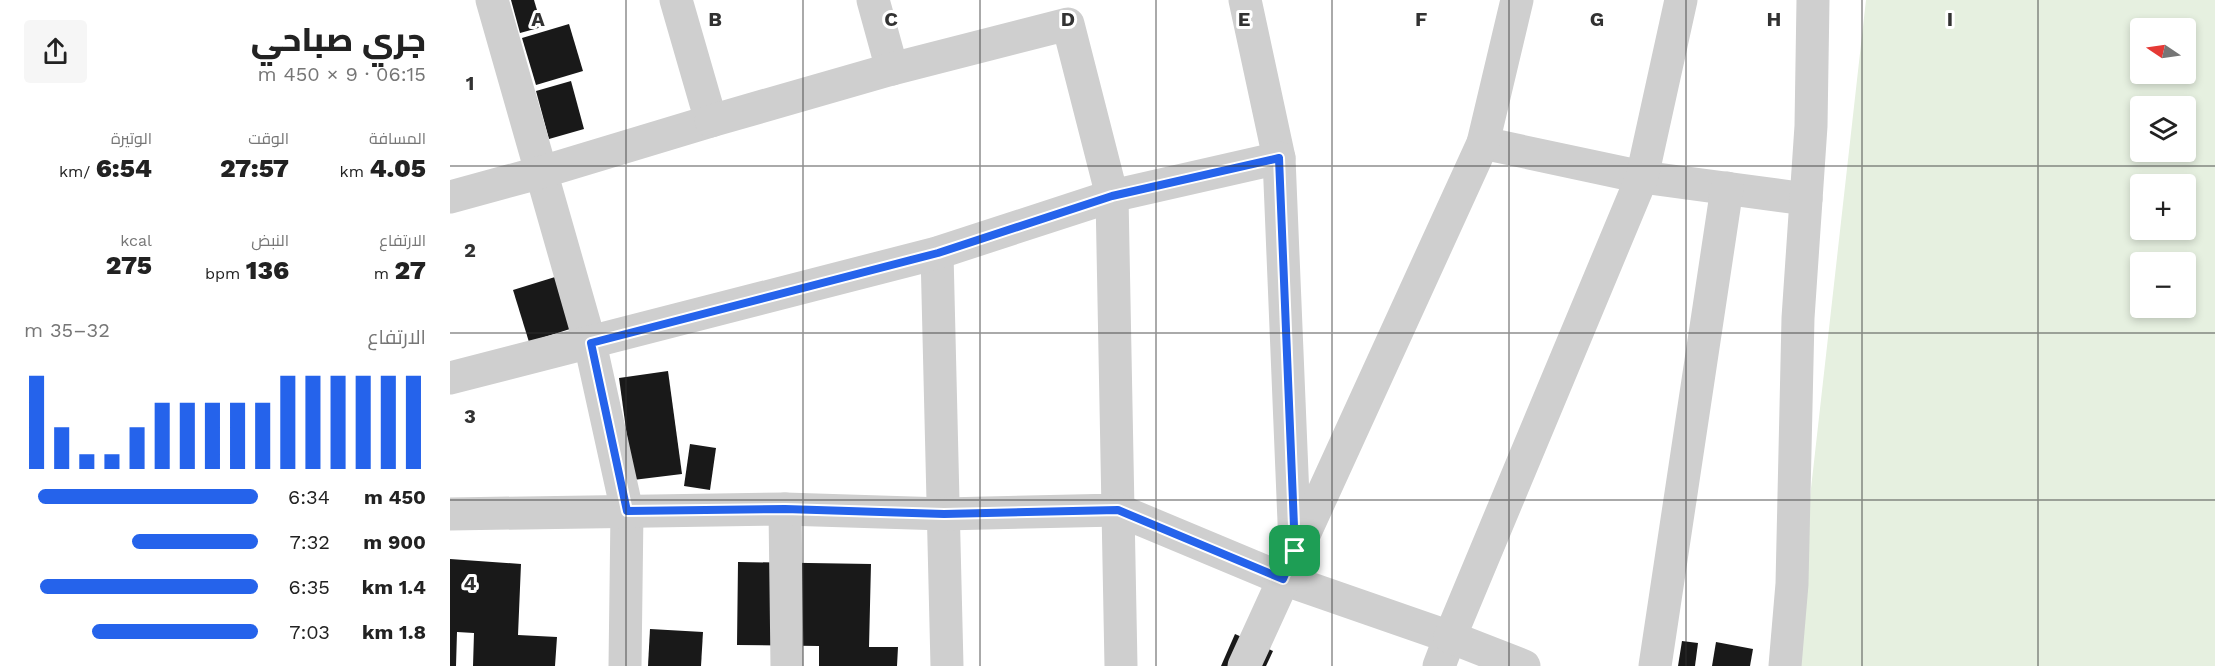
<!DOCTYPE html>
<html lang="ar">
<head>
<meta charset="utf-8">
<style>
	body { margin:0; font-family:"Work Sans",Cairo,sans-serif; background:#f6f6f6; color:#222; direction:rtl; height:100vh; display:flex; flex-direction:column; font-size:22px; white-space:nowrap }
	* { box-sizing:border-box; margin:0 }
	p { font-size:20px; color:#767676 }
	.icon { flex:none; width:33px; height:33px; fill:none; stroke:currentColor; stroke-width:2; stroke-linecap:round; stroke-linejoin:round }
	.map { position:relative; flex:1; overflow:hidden; direction:ltr }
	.drawer { display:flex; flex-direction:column; background:#fff; width:450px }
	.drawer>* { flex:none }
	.needle { width:39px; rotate:283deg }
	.fabs { position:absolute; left:1680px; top:18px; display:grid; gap:12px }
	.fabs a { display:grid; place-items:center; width:66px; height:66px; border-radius:6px; background:#fff; box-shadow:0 3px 9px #0003; font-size:30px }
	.pin { position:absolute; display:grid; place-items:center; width:51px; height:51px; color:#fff; margin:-26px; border-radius:12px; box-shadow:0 3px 9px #0006 }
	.round { display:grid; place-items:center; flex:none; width:63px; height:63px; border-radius:6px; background:#f6f6f6 }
	.headline { display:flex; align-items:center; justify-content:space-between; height:102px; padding:0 24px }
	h1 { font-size:33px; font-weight:800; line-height:45px }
	.metrics { display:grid; grid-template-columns:repeat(3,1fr); gap:9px; height:102px; padding:6px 24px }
	.metrics div { display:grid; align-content:center }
	.metrics b { font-size:26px; font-weight:800 }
	.metrics small { font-size:16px; font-weight:400 }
	.metrics p { font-size:16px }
	.chart { height:168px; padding:12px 24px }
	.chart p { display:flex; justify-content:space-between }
	.chart svg { width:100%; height:108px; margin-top:6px; stroke:#2563eb; stroke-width:6 }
	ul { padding:0 24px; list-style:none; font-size:20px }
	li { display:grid; grid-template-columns:96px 72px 1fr; align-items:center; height:45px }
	li i { height:15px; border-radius:8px; background:#2563eb }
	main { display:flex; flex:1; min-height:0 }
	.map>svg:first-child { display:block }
</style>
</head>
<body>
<main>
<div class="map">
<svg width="1765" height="666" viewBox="0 0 1765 666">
	<rect width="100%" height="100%" fill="#fff"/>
	<!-- green -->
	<path fill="#e6f0e0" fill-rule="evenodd" d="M1416,0h349v666h-424zM1690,28h46v46h-46zM1690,106h46v46h-46zM1690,184h46v46h-46zM1690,262h46v46h-46z"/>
	<!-- building -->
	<g fill="#191919">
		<polygon points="61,0 84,0 92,27 70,33"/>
		<polygon points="119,24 133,71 86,85 72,38"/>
		<polygon points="121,81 134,129 99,139 86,91"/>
		<polygon points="105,277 120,329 79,342 63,290"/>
		<polygon points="218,371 232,474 183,480 169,378"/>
		<polygon points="240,444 266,448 260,490 234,486"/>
		<polygon points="0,559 71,564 68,635 107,637 105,666 23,666 24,633 7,632 6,666 0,666"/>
		<polygon points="288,562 421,564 419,647 448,647 447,666 369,666 369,646 287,645"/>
		<polygon points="200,629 253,632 251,666 198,666"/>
		<polygon points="785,634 823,651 816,666 771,666"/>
		<polygon points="1232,641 1248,643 1245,666 1228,666"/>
		<polygon points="1266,642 1303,649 1300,666 1262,666"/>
	</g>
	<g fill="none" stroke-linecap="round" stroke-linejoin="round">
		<!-- minor -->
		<g stroke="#cfcfcf" stroke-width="33">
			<polyline points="42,0 140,343 177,511 175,666"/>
			<polyline points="423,0 442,69"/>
			<polyline points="795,0 829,158 845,546"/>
			<polyline points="1033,143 1192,177 1356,199"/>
			<polyline points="0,197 92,172 261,121 226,0"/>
			<polyline points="487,253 497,666"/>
			<polyline points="0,378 487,253 662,196 829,158"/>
			<polyline points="335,509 337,666"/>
			<polyline points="0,514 335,509 494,514 668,510 662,196 618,24 442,69 261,121"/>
			<polyline points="671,666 668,510 833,579 1000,637 989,666"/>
			<polyline points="794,666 1033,143 1067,0"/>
			<polyline points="1074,666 1000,637 1192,177 1231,0"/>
			<polyline points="1205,666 1277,188"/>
			<polyline points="1335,666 1342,584 1348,318 1361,126 1363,0"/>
		</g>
	</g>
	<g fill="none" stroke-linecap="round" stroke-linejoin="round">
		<!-- route casing -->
		<g stroke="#fff" stroke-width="12">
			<polygon id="route" points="829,158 845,551 833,579 668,510 494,514 335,509 177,511 141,343 488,253 662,196"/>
		</g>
		<!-- route -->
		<use href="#route" stroke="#2563eb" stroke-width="8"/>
	</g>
	<!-- grid -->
	<path fill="none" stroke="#323232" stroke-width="1.5" stroke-opacity="0.55" d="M176,0v666M353,0v666M530,0v666M706,0v666M882,0v666M1059,0v666M1236,0v666M1412,0v666M1588,0v666M0,166h1765M0,333h1765M0,500h1765"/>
	<g font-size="20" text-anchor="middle" font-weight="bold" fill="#323232" stroke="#fff" stroke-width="6" stroke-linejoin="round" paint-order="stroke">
		<text x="88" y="26">A</text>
		<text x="265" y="26">B</text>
		<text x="441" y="26">C</text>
		<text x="618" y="26">D</text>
		<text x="794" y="26">E</text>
		<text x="971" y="26">F</text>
		<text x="1147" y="26">G</text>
		<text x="1324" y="26">H</text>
		<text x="1500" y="26">I</text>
		<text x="20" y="90">1</text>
		<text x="20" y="257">2</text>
		<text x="20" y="423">3</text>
		<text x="20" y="590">4</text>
	</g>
</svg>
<div class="fabs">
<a><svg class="needle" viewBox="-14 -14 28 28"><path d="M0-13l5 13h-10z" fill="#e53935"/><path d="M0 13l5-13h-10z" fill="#767676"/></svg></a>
<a><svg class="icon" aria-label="layers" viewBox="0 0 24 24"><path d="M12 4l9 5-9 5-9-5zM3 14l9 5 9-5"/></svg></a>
<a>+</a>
<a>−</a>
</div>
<div class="pin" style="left:845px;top:551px;background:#1e9e55"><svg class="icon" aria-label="arrive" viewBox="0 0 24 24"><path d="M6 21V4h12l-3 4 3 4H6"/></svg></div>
</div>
<section class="drawer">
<div class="headline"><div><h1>جري صباحي</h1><p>06:15 · 9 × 450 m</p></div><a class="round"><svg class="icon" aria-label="share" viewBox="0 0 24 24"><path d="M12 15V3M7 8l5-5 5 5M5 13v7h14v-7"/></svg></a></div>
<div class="metrics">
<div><p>المسافة</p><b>4.05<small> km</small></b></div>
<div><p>الوقت</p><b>27:57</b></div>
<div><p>الوتيرة</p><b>6:54<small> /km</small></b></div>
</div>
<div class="metrics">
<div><p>الارتفاع</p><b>27<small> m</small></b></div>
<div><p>النبض</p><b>136<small> bpm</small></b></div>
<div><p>kcal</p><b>275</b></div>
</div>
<div class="chart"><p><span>الارتفاع</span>32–35 m</p>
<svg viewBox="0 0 160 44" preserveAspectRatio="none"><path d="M5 44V6M15 44V27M25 44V38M35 44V38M45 44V27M55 44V17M65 44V17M75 44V17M85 44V17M95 44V17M105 44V6M115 44V6M125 44V6M135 44V6M145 44V6M155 44V6"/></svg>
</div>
<ul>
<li><b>450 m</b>6:34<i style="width:94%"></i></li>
<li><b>900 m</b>7:32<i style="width:54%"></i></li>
<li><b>1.4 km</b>6:35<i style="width:93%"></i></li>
<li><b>1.8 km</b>7:03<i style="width:71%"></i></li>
</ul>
</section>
</main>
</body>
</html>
